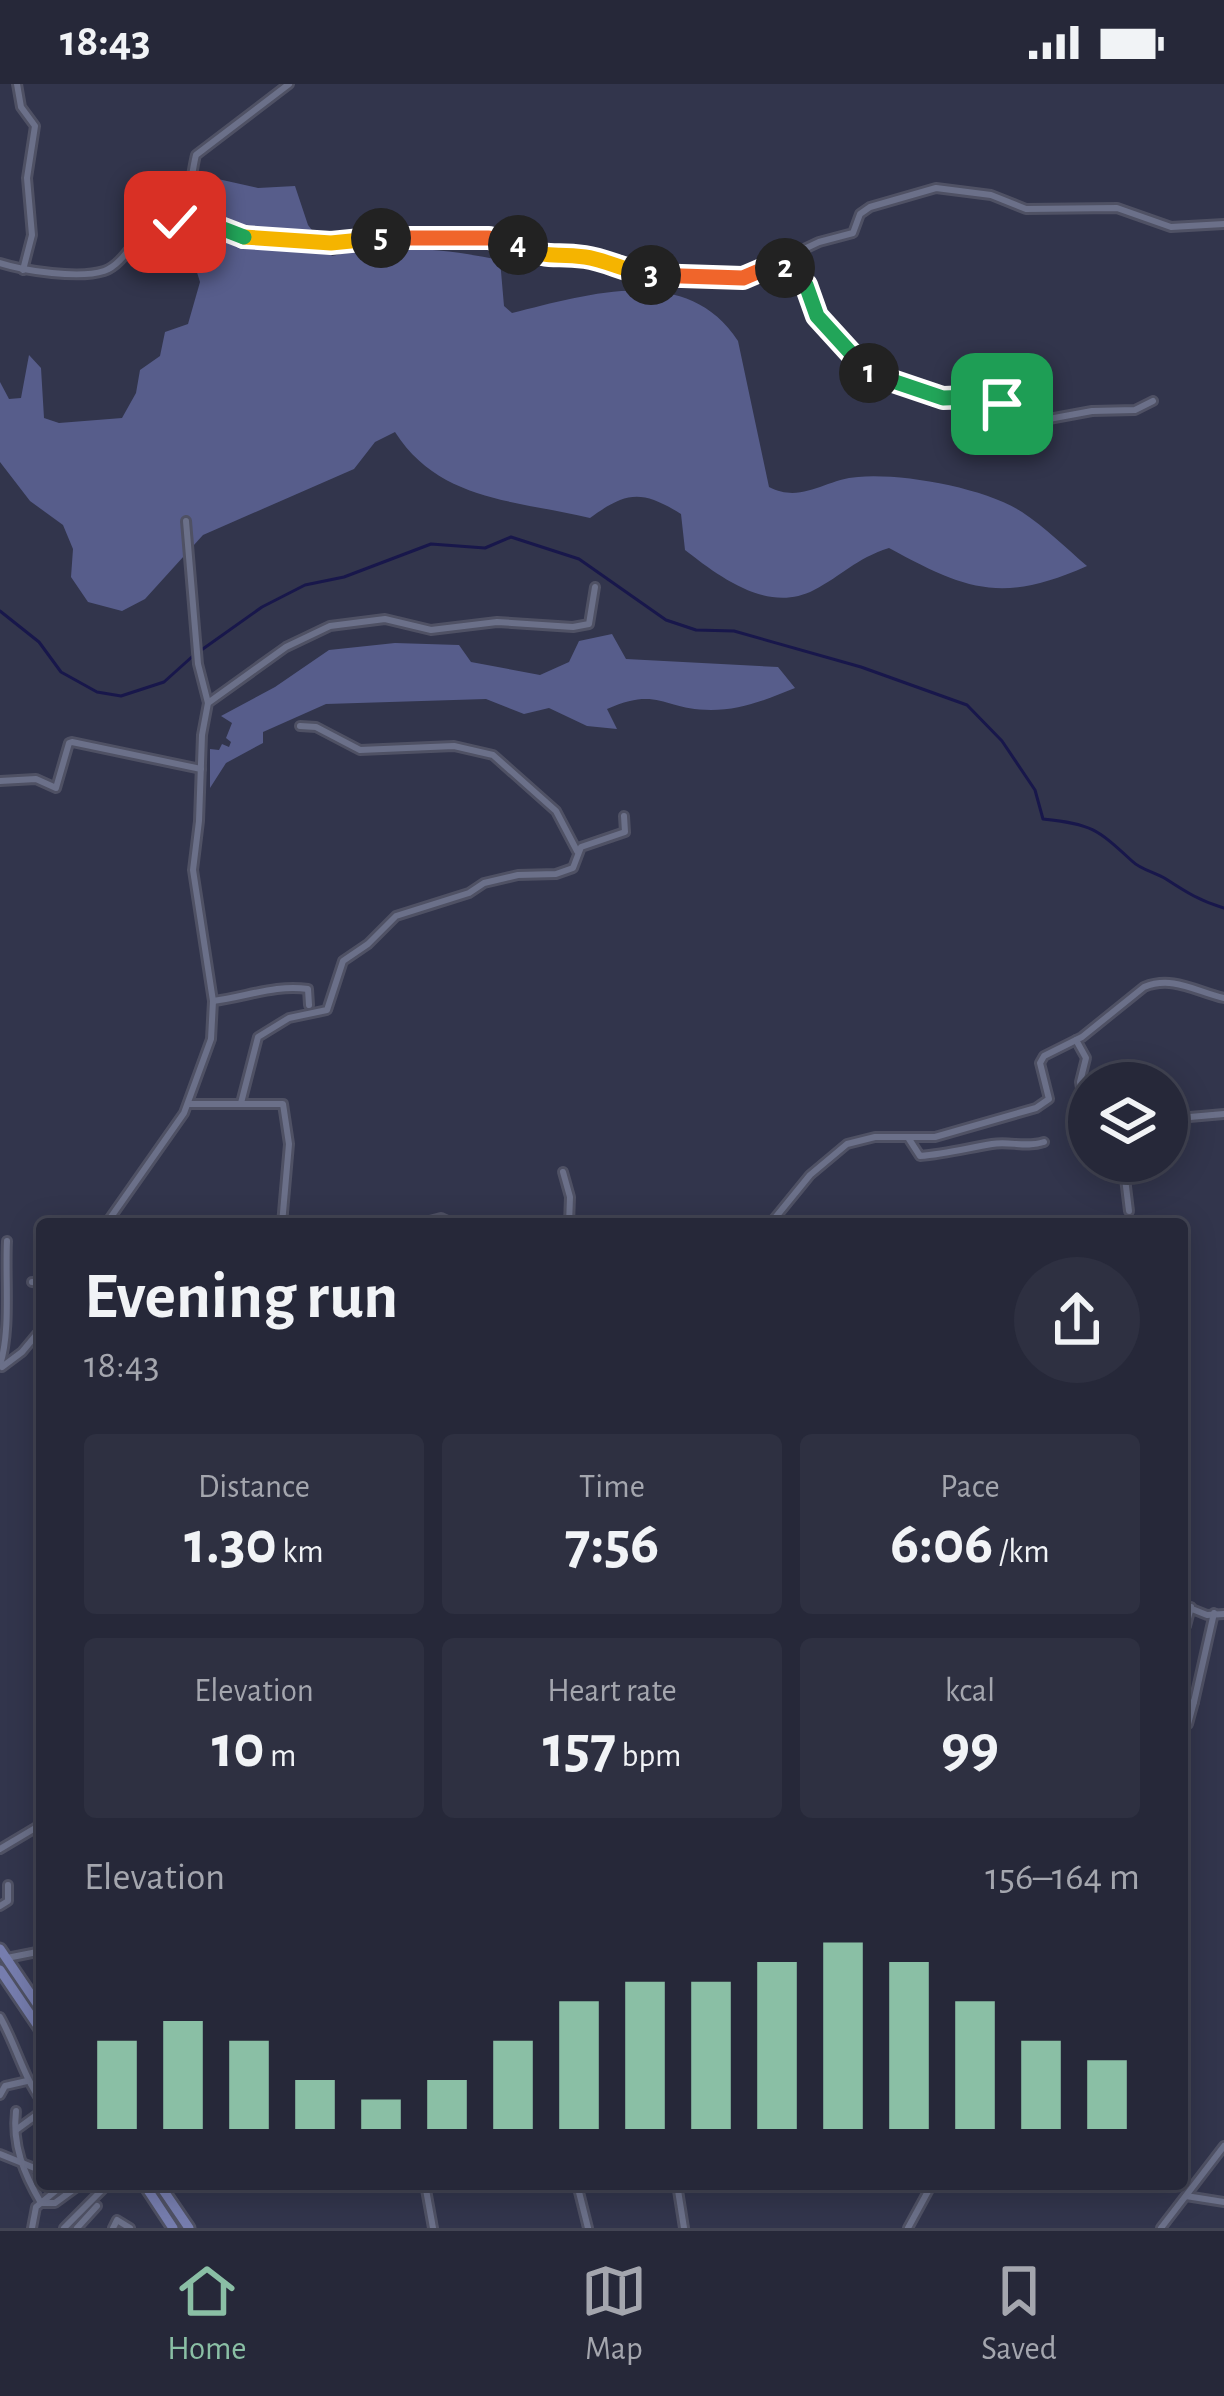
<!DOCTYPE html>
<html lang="en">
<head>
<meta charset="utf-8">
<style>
	body { margin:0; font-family:"Alegreya Sans",sans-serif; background:#2e3041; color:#f1f3f6; height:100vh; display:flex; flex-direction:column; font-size:45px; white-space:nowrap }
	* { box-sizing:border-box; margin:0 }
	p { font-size:39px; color:#a4a6ae }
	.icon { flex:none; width:66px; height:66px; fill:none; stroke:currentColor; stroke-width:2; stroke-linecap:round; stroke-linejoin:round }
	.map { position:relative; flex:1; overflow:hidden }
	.drawer { position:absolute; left:36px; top:1134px; width:1152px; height:972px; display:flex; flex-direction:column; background:#262839; border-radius:12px; box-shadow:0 6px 30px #0003,0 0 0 3px #424453 }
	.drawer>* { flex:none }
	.controls { position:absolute; left:1068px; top:978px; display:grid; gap:24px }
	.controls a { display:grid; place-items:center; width:120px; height:120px; border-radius:50%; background:#262839; box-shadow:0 6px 30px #0003,0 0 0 3px #424453; font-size:60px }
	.pin { position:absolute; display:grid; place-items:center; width:102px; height:102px; color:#fff; margin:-51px; border-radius:24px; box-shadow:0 6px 18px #0006 }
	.km { position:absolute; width:60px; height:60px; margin:-30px; border-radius:50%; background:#222; color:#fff; font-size:33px; line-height:60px; text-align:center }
	.round { display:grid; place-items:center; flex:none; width:126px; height:126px; border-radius:63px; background:#2e3041 }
	.head { display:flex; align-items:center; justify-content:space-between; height:204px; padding:0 48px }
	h1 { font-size:66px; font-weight:700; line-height:90px }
	.figures { display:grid; grid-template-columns:repeat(3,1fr); gap:18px; height:204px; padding:12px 48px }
	.figures div { display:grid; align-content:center; border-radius:12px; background:#2e3041; text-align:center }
	.figures b { font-size:60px; font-weight:700 }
	.figures small { font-size:33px; font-weight:400 }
	.figures p { font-size:33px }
	.chart { height:336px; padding:24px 48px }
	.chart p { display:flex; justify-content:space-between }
	.chart svg { width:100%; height:216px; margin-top:12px; stroke:#8abfa5; stroke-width:6 }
	.status { display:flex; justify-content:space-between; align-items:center; height:84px; padding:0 60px; background:#262839; direction:ltr }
	.status svg { height:33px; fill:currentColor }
	.tabs { display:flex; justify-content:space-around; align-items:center; height:168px; border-top:3px solid #424453; background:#262839; font-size:33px; color:#a4a6ae }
	.tabs a { display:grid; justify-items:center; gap:6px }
	.tabs .current { color:#8abfa5 }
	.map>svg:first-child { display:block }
</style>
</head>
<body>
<div class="status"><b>18:43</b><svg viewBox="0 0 49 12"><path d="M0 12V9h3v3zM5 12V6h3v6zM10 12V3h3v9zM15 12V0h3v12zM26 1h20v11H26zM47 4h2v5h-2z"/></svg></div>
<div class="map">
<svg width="1224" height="2144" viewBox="0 0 1224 2144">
	<rect width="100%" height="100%" fill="#32354c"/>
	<!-- green -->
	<g fill="#575d8b">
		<path d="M200,91l58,13 37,-2 13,39 24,31c55,-13 113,-7 168,4l4,46 8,7c75,-18 175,-51 226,28l31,146c33,17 56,-8 89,-10 44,-4 127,11 164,35 23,15 44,36 65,54 -85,38 -121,24 -198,-18 -34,11 -46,27 -75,42 -46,24 -94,-13 -129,-40l-4,-36c-39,-24 -54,-23 -91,4 -74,-18 -150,-16 -195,-86l-20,10 -21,27 -151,66 -58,64 -23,12 -34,-9 -17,-25 2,-28 -10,-24 -33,-24 -30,-39v-80l9,17 12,-1 8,-43 12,13 3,50 15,5 63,-5 14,-25 4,-23 20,-14 5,-24 23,-8 12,-42 -10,-32z"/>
		<path d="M612,550l14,25 152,8 17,21c-27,11 -54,22 -84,22 -48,0 -52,-24 -104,-1l10,20 -30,-3 -38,-18 -25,6 -38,-15 -160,5 -63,28v11l-37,20 -16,25v-39l9,1 3,-6 7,3 2,-5 -5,-4 6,-15 -11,-7 54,-29 54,-37 66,-7 64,2 12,17 69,13 29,-13 10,-21z"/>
	</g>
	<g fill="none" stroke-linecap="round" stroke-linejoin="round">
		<!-- stream -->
		<g stroke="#18174b" stroke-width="3">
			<polyline points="0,527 39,558 61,588 97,608 121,612 164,598 194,571"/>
			<path d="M200,567l62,-44 43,-22 39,-8 87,-33 54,4 26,-11 68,22 87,61 30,10 38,1 127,36 106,38 35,36 33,49 8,29c49,5 54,10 89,42 9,9 23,11 34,18 20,13 34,22 58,29"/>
		</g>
		<!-- minor casing -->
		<g stroke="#4f5164" stroke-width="12">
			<g id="minor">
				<polyline points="17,0 21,23 35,42 27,94 32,151 23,186"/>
				<polyline points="147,143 200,136 242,153 302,159 367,154 452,157 489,154 504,156 543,173 587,173 627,188 720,195 743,194 819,158 853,149 860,130 870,123 936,104 991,111 1026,125 1117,124 1171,143 1224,140"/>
				<path d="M0,179c25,8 79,16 104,8 19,-6 32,-35 47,-47 10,-8 23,-14 31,-23 10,-12 10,-31 14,-46l93,-71"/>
				<polyline points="778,180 807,201 816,232 867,288 943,314 972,313 1016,322 1038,337 1092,327 1135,326 1153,317"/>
				<polyline points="186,437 198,580 208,619"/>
				<polyline points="300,642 316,643 360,666 454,662 493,671 556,727 577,767"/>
				<polyline points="0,697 36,695 56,704 69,659 72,658 201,685"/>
				<path d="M213,917c33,-4 63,-17 95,-12l1,16"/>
				<polyline points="1076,956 1086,974 1080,998 1084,1022 1089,1025"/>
				<polyline points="241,1019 258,953 289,934 327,926 343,877 368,860 396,832 469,809 484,799 518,791 556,790 573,784 581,763 625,748 624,732"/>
				<polyline points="189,1020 283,1020 289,1060 282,1140"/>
				<polyline points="1167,1035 1224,1030"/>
				<path d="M909,1055l11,17c25,-2 48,-8 72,-12 18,-3 34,4 52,-2"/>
				<polyline points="1117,1077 1124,1086 1129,1127"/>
				<polyline points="563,1088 570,1113 569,1140"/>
				<polyline points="106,1140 184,1029 211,955 213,917 193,786 199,737 202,651 208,619 286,563 330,542 385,535 431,546 497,538 573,543 589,540 595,503"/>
				<polyline points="418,1140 441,1134 454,1140"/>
				<path d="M770,1140l40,-49 37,-31 28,-7h60l101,-29 13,-9 -9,-36 4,-7 38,-19 62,-50c29,-12 53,5 80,11"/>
				<polyline points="32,1198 42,1199"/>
				<path d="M0,1281c11,-35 5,-85 7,-124"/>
				<polyline points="2,1283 22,1268 42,1244"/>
				<polyline points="1182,1521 1207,1531 1224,1530"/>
				<polyline points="1186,1542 1191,1523"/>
				<polyline points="1185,1620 1194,1618 1214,1529"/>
				<polyline points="1188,1640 1194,1618"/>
				<polyline points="0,1765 42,1740"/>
				<polyline points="0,1822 8,1817 8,1801"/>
				<polyline points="7,1874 42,1867"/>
				<path d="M0,1933c16,28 23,59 42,85"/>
				<polyline points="0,2011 5,2002 27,1997"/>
				<path d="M16,2027c-4,34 8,63 25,92h14l26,-19"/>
				<polyline points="16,2046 42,2027"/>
				<polyline points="0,2070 42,2087"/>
				<polyline points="425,2100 433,2144"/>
				<polyline points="577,2100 588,2144"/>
				<polyline points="677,2100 684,2144"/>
				<polyline points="1186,2112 1224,2118"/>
				<polyline points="32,2144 36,2123 64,2100"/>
				<polyline points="64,2144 108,2100"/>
				<polyline points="77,2144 97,2122"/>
				<polyline points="113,2144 117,2136 130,2144"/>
				<polyline points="908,2144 932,2100"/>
				<polyline points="1161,2144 1224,2062"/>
			</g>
		</g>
		<!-- major casing -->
		<g stroke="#4f5164" stroke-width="15">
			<g id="major">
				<polyline points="0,1865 42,1927"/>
				<polyline points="0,1886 42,1948"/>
				<polyline points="144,2100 173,2144"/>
				<polyline points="159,2100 189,2144"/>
			</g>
		</g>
		<!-- minor -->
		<use href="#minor" stroke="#6b7089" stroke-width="6"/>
		<!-- major -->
		<use href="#major" stroke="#767dae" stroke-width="9"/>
	</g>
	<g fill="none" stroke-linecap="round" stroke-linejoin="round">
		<!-- split-1 casing -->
		<g stroke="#fff" stroke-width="24">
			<polyline id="split-1" points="869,289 943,314 972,313 1002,320"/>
		</g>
		<!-- split-2 casing -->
		<g stroke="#fff" stroke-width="24">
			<polyline id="split-2" points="785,184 806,201 817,232 869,289"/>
		</g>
		<!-- split-3 casing -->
		<g stroke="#fff" stroke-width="24">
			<polyline id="split-3" points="651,191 743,194 778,179 785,184"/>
		</g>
		<!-- split-4 casing -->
		<g stroke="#fff" stroke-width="24">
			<path id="split-4" d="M518,161c34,16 34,7 67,12 22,3 42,15 66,18"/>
		</g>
		<!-- split-5 casing -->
		<g stroke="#fff" stroke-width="24">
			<polyline id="split-5" points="381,154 489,154 518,161"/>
		</g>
		<!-- split-6 casing -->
		<g stroke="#fff" stroke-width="24">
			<polyline id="split-6" points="244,153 331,159 381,154"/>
		</g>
		<!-- split-7 casing -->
		<g stroke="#fff" stroke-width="24">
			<polyline id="split-7" points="175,138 200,136 244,153"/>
		</g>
		<!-- split-1 -->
		<use href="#split-1" stroke="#22a559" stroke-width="15"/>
		<!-- split-2 -->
		<use href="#split-2" stroke="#22a559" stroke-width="15"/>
		<!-- split-3 -->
		<use href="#split-3" stroke="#f0652b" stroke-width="15"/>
		<!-- split-4 -->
		<use href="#split-4" stroke="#f5b400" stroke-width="15"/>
		<!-- split-5 -->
		<use href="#split-5" stroke="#f0652b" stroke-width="15"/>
		<!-- split-6 -->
		<use href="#split-6" stroke="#f5b400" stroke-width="15"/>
		<!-- split-7 -->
		<use href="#split-7" stroke="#22a559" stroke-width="15"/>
	</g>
</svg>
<div class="controls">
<a><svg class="icon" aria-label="layers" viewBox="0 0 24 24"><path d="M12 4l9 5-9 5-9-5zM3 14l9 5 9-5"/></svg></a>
</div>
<div class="pin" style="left:1002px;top:320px;background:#1e9e55"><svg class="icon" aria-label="arrive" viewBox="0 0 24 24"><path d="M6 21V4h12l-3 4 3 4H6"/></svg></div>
<div class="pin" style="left:175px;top:138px;background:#d93025"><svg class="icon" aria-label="check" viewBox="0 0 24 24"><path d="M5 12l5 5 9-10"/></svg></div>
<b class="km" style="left:869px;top:289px">1</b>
<b class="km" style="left:785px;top:184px">2</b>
<b class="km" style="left:651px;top:191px">3</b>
<b class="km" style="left:518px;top:161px">4</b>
<b class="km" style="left:381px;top:154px">5</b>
<section class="drawer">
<div class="head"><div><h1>Evening run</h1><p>18:43</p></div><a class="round"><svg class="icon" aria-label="share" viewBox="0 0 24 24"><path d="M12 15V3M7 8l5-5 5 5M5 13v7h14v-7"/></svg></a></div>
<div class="figures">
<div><p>Distance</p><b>1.30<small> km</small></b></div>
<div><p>Time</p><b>7:56</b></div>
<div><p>Pace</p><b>6:06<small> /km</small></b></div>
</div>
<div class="figures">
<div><p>Elevation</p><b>10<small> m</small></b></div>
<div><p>Heart rate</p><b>157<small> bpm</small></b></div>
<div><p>kcal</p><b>99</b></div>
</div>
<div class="chart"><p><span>Elevation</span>156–164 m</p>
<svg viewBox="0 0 160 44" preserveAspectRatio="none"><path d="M5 44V26M15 44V22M25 44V26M35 44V34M45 44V38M55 44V34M65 44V26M75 44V18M85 44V14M95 44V14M105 44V10M115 44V6M125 44V10M135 44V18M145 44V26M155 44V30"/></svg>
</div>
</section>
</div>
<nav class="tabs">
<a class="current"><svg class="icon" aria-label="home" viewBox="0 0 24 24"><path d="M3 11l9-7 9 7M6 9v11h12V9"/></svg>Home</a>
<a><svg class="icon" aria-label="map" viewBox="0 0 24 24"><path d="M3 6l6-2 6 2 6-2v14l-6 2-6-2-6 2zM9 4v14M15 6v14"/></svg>Map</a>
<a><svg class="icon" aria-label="saved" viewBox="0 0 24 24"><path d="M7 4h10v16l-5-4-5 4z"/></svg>Saved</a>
</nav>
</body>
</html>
